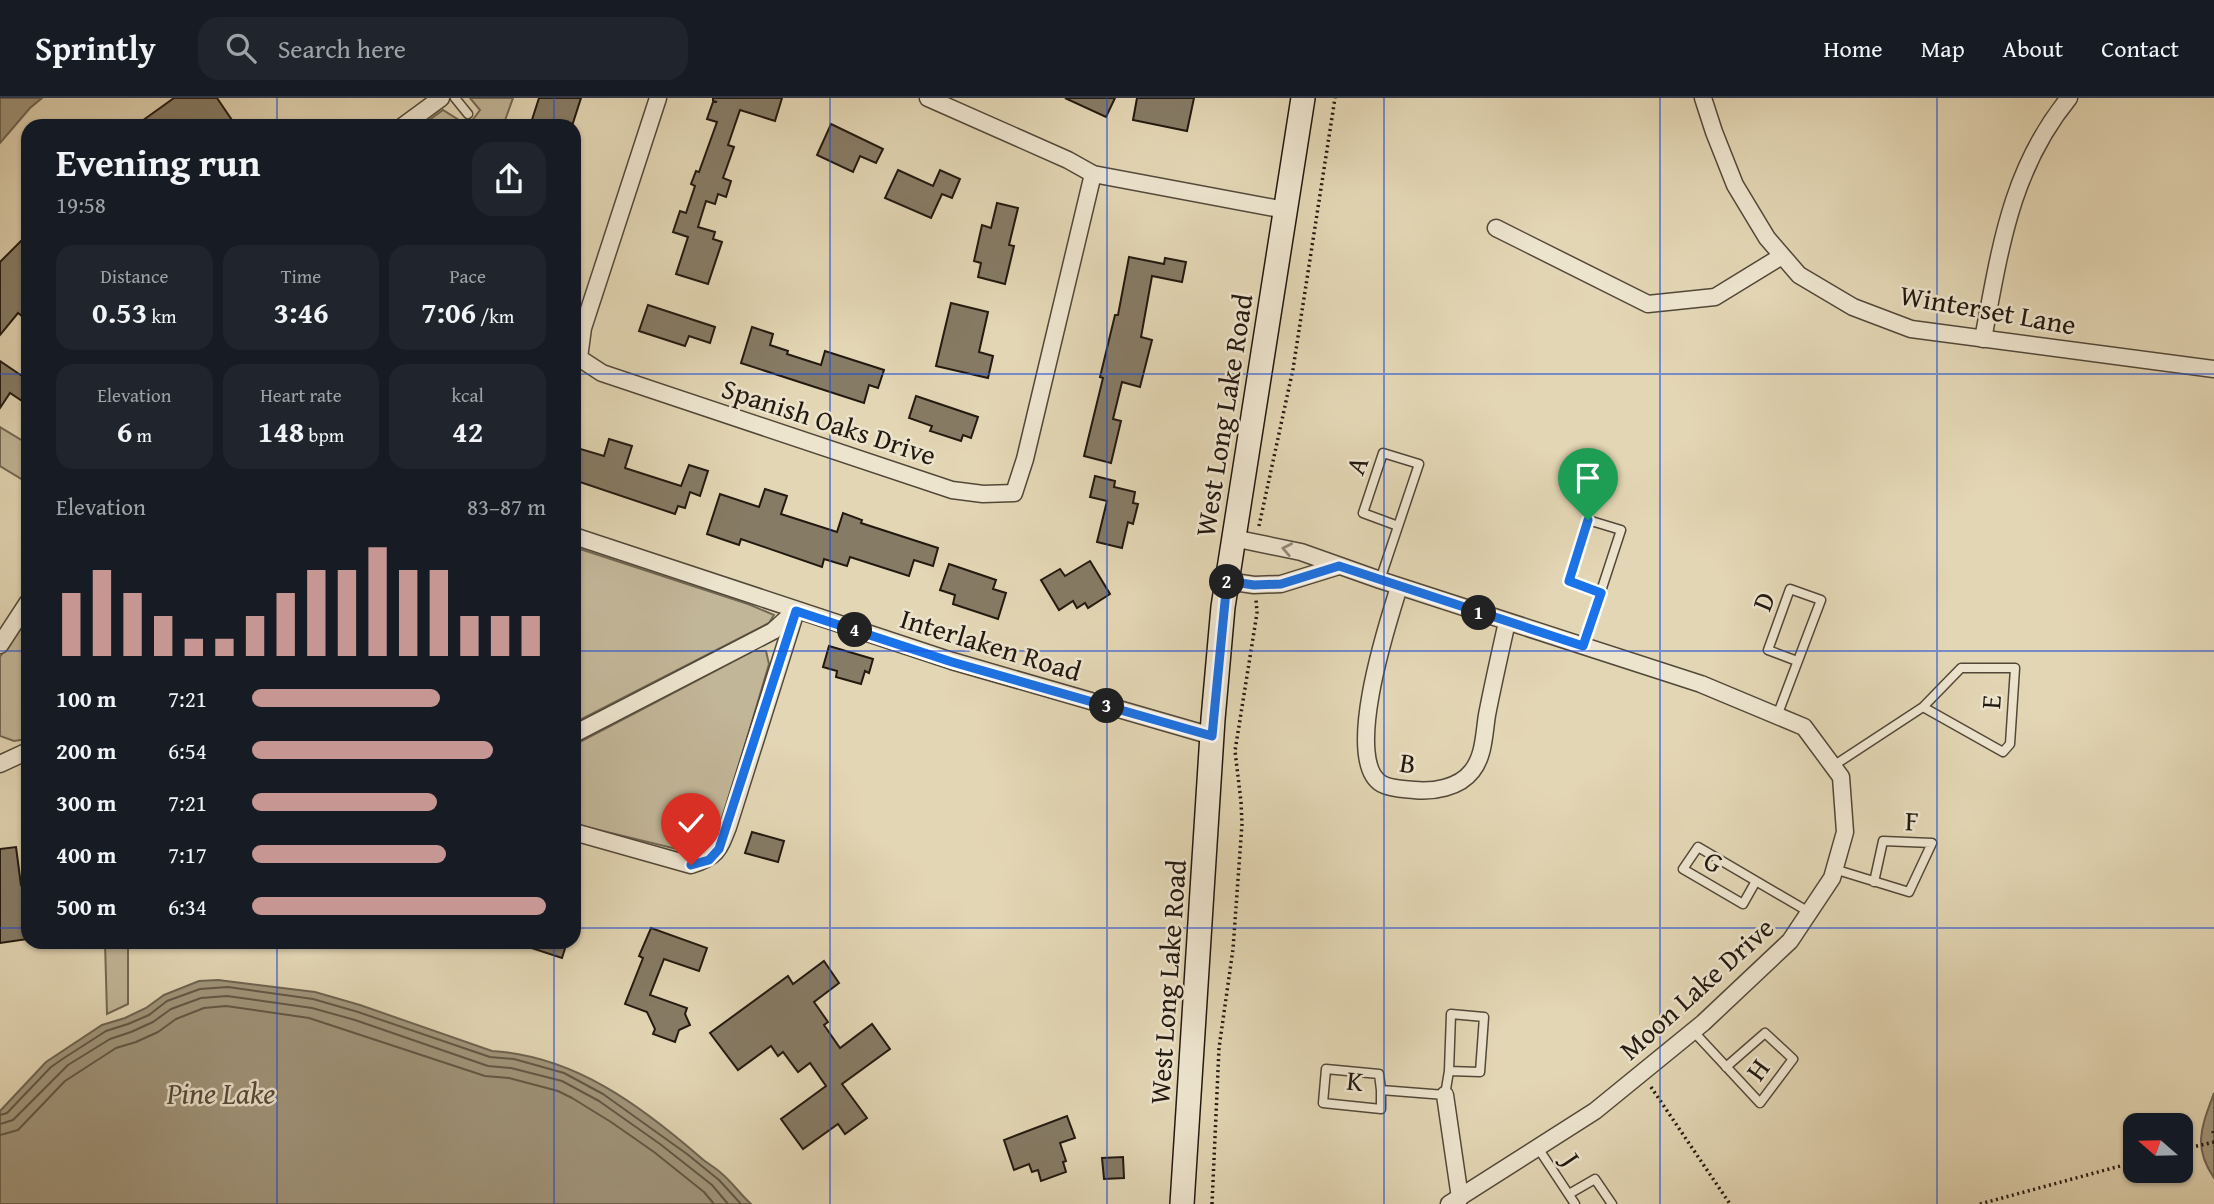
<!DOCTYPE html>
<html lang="en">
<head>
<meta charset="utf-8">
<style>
	body { margin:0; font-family:"Gentium Book Plus",serif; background:#20242c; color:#f1f3f6; height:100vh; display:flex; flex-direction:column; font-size:26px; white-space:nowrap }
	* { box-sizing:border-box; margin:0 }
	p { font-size:23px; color:#9ea1a6 }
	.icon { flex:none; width:38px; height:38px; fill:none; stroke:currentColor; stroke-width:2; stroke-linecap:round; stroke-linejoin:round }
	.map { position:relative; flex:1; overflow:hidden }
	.details { position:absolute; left:21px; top:21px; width:560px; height:830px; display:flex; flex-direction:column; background:#171b24; border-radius:21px; box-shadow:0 2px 5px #0004 }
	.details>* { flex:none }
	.needle { width:46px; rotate:290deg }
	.tools { position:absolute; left:2123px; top:1015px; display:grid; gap:14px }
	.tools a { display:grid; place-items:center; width:70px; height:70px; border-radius:14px; background:#171b24; box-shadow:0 2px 5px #0004; font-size:35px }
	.pin { position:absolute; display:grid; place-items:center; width:60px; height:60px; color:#fff; margin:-72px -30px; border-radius:50% 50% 50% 0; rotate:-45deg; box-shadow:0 0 7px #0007 }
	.pin .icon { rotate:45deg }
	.km { position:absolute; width:35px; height:35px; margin:-18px; border-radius:50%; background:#222; color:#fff; font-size:19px; line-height:35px; text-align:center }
	.round { display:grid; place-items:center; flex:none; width:74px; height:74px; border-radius:21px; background:#20242c }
	.summary { display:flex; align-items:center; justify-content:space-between; height:119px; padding:0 35px }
	h1 { font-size:38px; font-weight:700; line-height:52px }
	.stats { display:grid; grid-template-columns:repeat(3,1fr); gap:10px; height:119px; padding:7px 35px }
	.stats div { display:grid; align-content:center; border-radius:18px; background:#20242c; text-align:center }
	.stats b { font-size:30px; font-weight:700 }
	.stats small { font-size:19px; font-weight:400 }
	.stats p { font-size:19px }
	.chart { height:196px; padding:14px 35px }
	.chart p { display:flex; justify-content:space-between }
	.chart svg { width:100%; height:126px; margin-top:7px; stroke:#c59692; stroke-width:6 }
	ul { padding:0 35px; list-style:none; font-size:23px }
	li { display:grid; grid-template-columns:112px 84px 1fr; align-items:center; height:52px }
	li i { height:18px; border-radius:9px; background:#c59692 }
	header { display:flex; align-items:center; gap:42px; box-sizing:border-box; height:98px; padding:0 35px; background:#171b24; border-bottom:2px solid #363941 }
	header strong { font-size:33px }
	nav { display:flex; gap:38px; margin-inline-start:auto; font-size:24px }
	.search { width:490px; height:63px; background:#20242c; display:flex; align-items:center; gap:18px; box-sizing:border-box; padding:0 24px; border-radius:21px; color:#9ea1a6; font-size:26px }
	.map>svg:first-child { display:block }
</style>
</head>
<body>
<header>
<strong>Sprintly</strong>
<div class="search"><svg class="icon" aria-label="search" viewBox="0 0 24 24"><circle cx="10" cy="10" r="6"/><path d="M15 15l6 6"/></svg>Search here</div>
<nav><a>Home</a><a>Map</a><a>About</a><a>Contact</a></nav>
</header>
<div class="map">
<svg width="2214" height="1106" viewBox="0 0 2214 1106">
	<rect width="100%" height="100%" fill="#e3d6b4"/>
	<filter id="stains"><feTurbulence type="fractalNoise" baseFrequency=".00286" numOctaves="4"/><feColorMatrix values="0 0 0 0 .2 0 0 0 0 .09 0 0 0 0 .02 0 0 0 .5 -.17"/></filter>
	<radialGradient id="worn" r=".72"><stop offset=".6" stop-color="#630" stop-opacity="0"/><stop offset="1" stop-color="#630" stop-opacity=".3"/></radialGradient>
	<!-- green -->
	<g fill="#c2b698" stroke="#726854" stroke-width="2">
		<polygon points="470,0 513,0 503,28 421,28 443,12 459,22 471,24 480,12"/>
		<polygon points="0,329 28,346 28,385 0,368"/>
		<polygon points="574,449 748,506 774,517 769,525 574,625"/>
		<polygon points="28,515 28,641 14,643 0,638 0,559"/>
		<polygon points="753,553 766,553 769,566 719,735 708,748 697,756 574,726 574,647"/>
		<polygon points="105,844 128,844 128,906 107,916"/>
	</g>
	<!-- water -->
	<g fill="#a1967c" stroke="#6e6451" stroke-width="2">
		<polygon points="0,0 42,0 30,10 0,45"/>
		<path d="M218,882l97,12 45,13 132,46c82,5 148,54 208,106 6,6 15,10 21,16 11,9 19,21 30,31h-751v-93l46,-49 56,-37 23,-7 21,-10 18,-13 35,-14z"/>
		<path d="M2214,995v85c-22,-32 -12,-52 0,-85z"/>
	</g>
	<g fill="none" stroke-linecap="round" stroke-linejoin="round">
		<!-- shore -->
		<g stroke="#625846" stroke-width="2">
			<polyline points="0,1017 7,1015 51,969 64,960 106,933 128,926 149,917 167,903 200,891 228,889 313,901 358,914 490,959 514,961 564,975 603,996 687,1056 719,1082 741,1106"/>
			<polyline points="0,1026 13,1022 68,967 110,941 131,934 153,924 171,911 201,900 227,898 312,910 355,922 488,968 511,970 562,983 599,1003 660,1046 712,1087 728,1106"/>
			<polyline points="0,1037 18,1032 65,983 116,950 136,944 158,934 176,921 204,910 226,908 309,920 485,978 509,980 558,993 572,1000 611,1024 654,1054 704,1094 714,1106"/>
		</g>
	</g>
	<!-- building -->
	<g fill="#867b65" stroke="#221910" stroke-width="2">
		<polygon points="174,0 217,0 236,28 135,28"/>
		<polygon points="539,0 581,0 572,28 530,28"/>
		<polygon points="713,0 782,0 775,23 740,12 728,47 734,49 723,80 731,83 726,99 718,96 715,106 706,103 698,129 715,134 713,141 722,144 708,186 676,176 688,139 673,134 680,113 686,115 695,88 691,86 696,73 699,74 717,24 707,21 713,4 717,4 713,3"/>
		<polygon points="1065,0 1115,0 1106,19"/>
		<polygon points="1137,0 1194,0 1187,33 1133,22"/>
		<polygon points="831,26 883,51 876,65 860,58 853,74 817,57"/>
		<polygon points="898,72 933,88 940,72 960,81 952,100 942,96 931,120 885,100"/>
		<polygon points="997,105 1018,110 1009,147 1014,148 1005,186 978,179 981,165 974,163 982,127 991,130"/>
		<polygon points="28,136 28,223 18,215 0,237 0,164"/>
		<polygon points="1129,159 1164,166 1165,160 1186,164 1182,184 1152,178 1141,239 1152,242 1140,289 1122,284 1113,321 1121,323 1111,365 1084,358 1103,280 1100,279 1115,217 1118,217"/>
		<polygon points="951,205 988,214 979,254 993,258 988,280 936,268"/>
		<polygon points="648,207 715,229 710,245 689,238 685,248 639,233"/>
		<polygon points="752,229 773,236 770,247 788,253 787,256 821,267 825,253 884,272 878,290 869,287 864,305 741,265"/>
		<polygon points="0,263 28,282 28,307 10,295 0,310"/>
		<polygon points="916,298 978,319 971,340 963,337 961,343 930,333 932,328 909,320"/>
		<polygon points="609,341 632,348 625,370 681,388 689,367 708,373 700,398 690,394 685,410 678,408 675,416 574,382 574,349 604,358"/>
		<polygon points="1095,378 1115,383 1114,389 1135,394 1133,405 1138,406 1133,426 1128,424 1122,450 1097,444 1107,403 1090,399"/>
		<polygon points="765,391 787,398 781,416 837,434 843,415 862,422 861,425 938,450 933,468 914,462 909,478 850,459 847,468 824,461 822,469 741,441 739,447 707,436 720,396 759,409"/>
		<polygon points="1090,463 1110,496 1088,510 1085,505 1077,510 1073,503 1059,512 1041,482 1060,471 1065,478"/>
		<polygon points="949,466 996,482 993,491 1006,495 998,521 953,506 955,497 940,492"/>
		<polygon points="829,548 873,561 869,575 865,573 861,586 836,579 837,573 823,569"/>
		<polygon points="752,734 784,743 778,764 745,755"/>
		<polygon points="16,749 21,787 28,786 28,841 0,845 0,751"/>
		<polygon points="651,830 707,850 699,873 664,861 650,897 687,910 685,916 690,927 679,932 675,944 653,936 655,931 647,914 625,906 643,860 639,858"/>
		<polygon points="520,844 567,844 562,860 519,846"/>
		<polygon points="824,863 839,885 814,904 828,924 824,927 840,950 872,926 890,951 842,986 867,1020 845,1036 838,1026 803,1051 781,1021 826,988 810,965 798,974 783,954 778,958 771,948 738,972 710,935 788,878 793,886"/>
		<polygon points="1067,1018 1075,1040 1060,1045 1066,1063 1063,1064 1066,1074 1041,1083 1038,1072 1032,1074 1029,1066 1014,1072 1004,1042"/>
		<polygon points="1123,1059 1124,1080 1104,1081 1102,1060"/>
	</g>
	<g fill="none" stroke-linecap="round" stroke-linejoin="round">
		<!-- lane casing -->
		<g stroke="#524839" stroke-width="11">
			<g id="lane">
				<polyline points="455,0 468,16"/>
				<polyline points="1380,482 1419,366 1383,355 1363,415 1398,428"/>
				<polyline points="1583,548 1621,432 1588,422 1569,483 1601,495"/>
				<polyline points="1777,618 1821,502 1790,491 1768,552 1797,563"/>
				<polyline points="1833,668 1923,609 2003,654 2010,646 2015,570 1961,570 1923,609"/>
				<polyline points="1834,771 1909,794 1932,745 1883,743 1874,784"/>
				<polyline points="1756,783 1743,806 1683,771 1698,749 1809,814"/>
				<polyline points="1693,933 1760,1005 1793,961 1765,935 1726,969"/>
				<polyline points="1381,992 1381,1011 1323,1005 1326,971 1379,976 1381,992 1445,997 1449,973 1480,974 1484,919 1451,916 1449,973"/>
				<polyline points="1538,1050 1575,1106"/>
				<polyline points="1569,1096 1595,1081 1612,1106"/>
			</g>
		</g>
		<!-- street casing -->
		<g stroke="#524839" stroke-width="19">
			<g id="street">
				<polyline points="658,0 583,230 579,260 602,275 952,392 983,396 1014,395 1025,361 1093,76"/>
				<polyline points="928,0 1068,62 1093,76 1285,112"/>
				<polyline points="1703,0 1714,34 1735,87 1767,140 1799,177 1853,209 1911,231 2214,271"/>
				<polyline points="403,28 441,0"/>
				<polyline points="1496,130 1648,206 1715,199 1782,158"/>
				<path d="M1983,241c17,-88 27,-169 86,-241"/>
				<polyline points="574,438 952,563 1212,638"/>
				<polyline points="1233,440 1301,454 1380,482 1701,586 1804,629 1841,679 1845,734 1832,780 1790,843 1703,925 1595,1013 1449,1106"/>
				<polyline points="1227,483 1254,487 1281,486 1339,468"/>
				<path d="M1399,489c-11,35 -57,175 -17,197 9,5 22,5 32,6 19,2 45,-2 58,-19 12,-15 12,-37 15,-56 6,-31 13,-62 20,-93"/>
				<polyline points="0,547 28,504"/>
				<polyline points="574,636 773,533 794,514"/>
				<polyline points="0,666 28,653"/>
				<path d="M574,734l117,33c26,-8 28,-15 37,-38l68,-216"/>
				<polyline points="1445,997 1460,1100"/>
			</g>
		</g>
		<!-- secondary casing -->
		<g stroke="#221910" stroke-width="26">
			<polyline id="secondary" points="1182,1106 1213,621 1223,509 1303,0"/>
		</g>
		<!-- path -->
		<g stroke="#221910" stroke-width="3.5" stroke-dasharray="2 3.5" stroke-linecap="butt">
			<polyline points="1259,428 1293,271 1335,0"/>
			<polyline points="1651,989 1730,1106"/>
			<polyline points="2213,1033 2214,1038"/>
			<polyline points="2180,1052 2214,1044"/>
			<polyline points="1212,1106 1219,950 1233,851 1242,726 1241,704 1235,653 1257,515 1256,501"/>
			<polyline points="1980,1106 2135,1064"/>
		</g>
		<!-- lane -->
		<use href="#lane" stroke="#ede4ce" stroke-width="8"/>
		<!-- street -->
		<use href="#street" stroke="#ede4ce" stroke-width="16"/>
		<!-- secondary -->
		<use href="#secondary" stroke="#ede4ce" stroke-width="23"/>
	</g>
	<!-- one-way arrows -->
	<defs><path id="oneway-chevron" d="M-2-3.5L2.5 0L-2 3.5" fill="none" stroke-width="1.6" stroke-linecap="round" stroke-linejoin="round" transform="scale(1.75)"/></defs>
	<use stroke="#928978" href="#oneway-chevron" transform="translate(1287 451) rotate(-169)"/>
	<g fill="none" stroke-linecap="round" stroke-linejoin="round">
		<!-- route casing -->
		<g stroke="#fff" stroke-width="14">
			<polyline id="route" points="691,767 709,762 719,751 796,513 952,564 1212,638 1227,483 1254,487 1281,486 1339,468 1583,548 1601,495 1569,483 1588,422"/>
		</g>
		<!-- route -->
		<use href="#route" stroke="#1a73e8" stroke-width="9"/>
	</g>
	<!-- grid -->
	<path fill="none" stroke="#1d4ed8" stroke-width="2" stroke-opacity="0.55" d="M277,0v28M554,0v28M830,0v1106M1107,0v1106M1384,0v1106M1660,0v1106M1937,0v1106M0,276h28M574,276h1640M0,553h28M574,553h1640M0,830h28M574,830h1640M277,844v262M554,844v262"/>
	<g text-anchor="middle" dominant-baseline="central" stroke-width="5" stroke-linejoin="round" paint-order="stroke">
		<!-- street labels -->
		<g font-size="28" fill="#221910" stroke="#ede4ce">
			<text transform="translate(1988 211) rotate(10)">Winterset Lane</text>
			<text transform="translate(1223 317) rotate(-81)">West Long Lake Road</text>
			<text transform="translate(829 323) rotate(18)">Spanish Oaks Drive</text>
			<text transform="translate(1356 367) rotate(-68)">A</text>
			<text transform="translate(1763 503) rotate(-67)">D</text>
			<text transform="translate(991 546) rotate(17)">Interlaken Road</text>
			<text transform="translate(1990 604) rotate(-86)">E</text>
			<text transform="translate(1408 664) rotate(9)">B</text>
			<text transform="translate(1912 722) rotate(2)">F</text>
			<text transform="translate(1714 763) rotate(31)">G</text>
			<text transform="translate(1167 884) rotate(-86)">West Long Lake Road</text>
			<text transform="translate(1696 890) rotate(-42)">Moon Lake Drive</text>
			<text transform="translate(1757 971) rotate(-54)">H</text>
			<text transform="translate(1355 982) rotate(6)">K</text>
			<text transform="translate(1572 1061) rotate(56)">J</text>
		</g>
		<!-- water labels -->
		<g font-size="30" font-style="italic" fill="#554b3b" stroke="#ede4ce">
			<text x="221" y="995">Pine Lake</text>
		</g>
	</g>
	<rect width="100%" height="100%" filter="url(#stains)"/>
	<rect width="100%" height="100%" fill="url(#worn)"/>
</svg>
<div class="tools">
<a><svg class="needle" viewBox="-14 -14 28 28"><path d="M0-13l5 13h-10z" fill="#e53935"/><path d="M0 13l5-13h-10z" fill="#9ea1a6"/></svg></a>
</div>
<div class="pin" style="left:1588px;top:422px;background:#1e9e55"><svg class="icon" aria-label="arrive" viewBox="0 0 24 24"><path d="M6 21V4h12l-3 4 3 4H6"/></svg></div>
<div class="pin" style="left:691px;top:767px;background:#d93025"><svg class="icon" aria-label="check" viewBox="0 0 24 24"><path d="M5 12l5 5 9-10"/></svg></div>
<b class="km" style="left:1479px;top:515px">1</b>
<b class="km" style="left:1227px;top:484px">2</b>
<b class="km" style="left:1107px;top:608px">3</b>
<b class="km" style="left:855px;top:532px">4</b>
<section class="details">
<div class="summary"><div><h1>Evening run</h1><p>19:58</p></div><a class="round"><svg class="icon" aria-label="share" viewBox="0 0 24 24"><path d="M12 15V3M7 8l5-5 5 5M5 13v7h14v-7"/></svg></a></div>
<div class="stats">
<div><p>Distance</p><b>0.53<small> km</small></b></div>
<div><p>Time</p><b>3:46</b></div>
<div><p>Pace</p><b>7:06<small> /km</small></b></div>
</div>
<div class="stats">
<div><p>Elevation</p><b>6<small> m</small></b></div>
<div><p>Heart rate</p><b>148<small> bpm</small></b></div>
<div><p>kcal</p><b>42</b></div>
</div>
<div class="chart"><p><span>Elevation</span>83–87 m</p>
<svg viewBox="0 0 160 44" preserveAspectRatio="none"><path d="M5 44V22M15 44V14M25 44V22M35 44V30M45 44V38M55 44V38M65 44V30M75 44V22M85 44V14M95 44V14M105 44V6M115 44V14M125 44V14M135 44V30M145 44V30M155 44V30"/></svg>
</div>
<ul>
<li><b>100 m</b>7:21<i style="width:64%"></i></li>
<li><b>200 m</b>6:54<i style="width:82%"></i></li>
<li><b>300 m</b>7:21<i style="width:63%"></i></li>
<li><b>400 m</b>7:17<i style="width:66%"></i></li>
<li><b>500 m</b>6:34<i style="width:100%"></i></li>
</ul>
</section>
</div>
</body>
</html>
